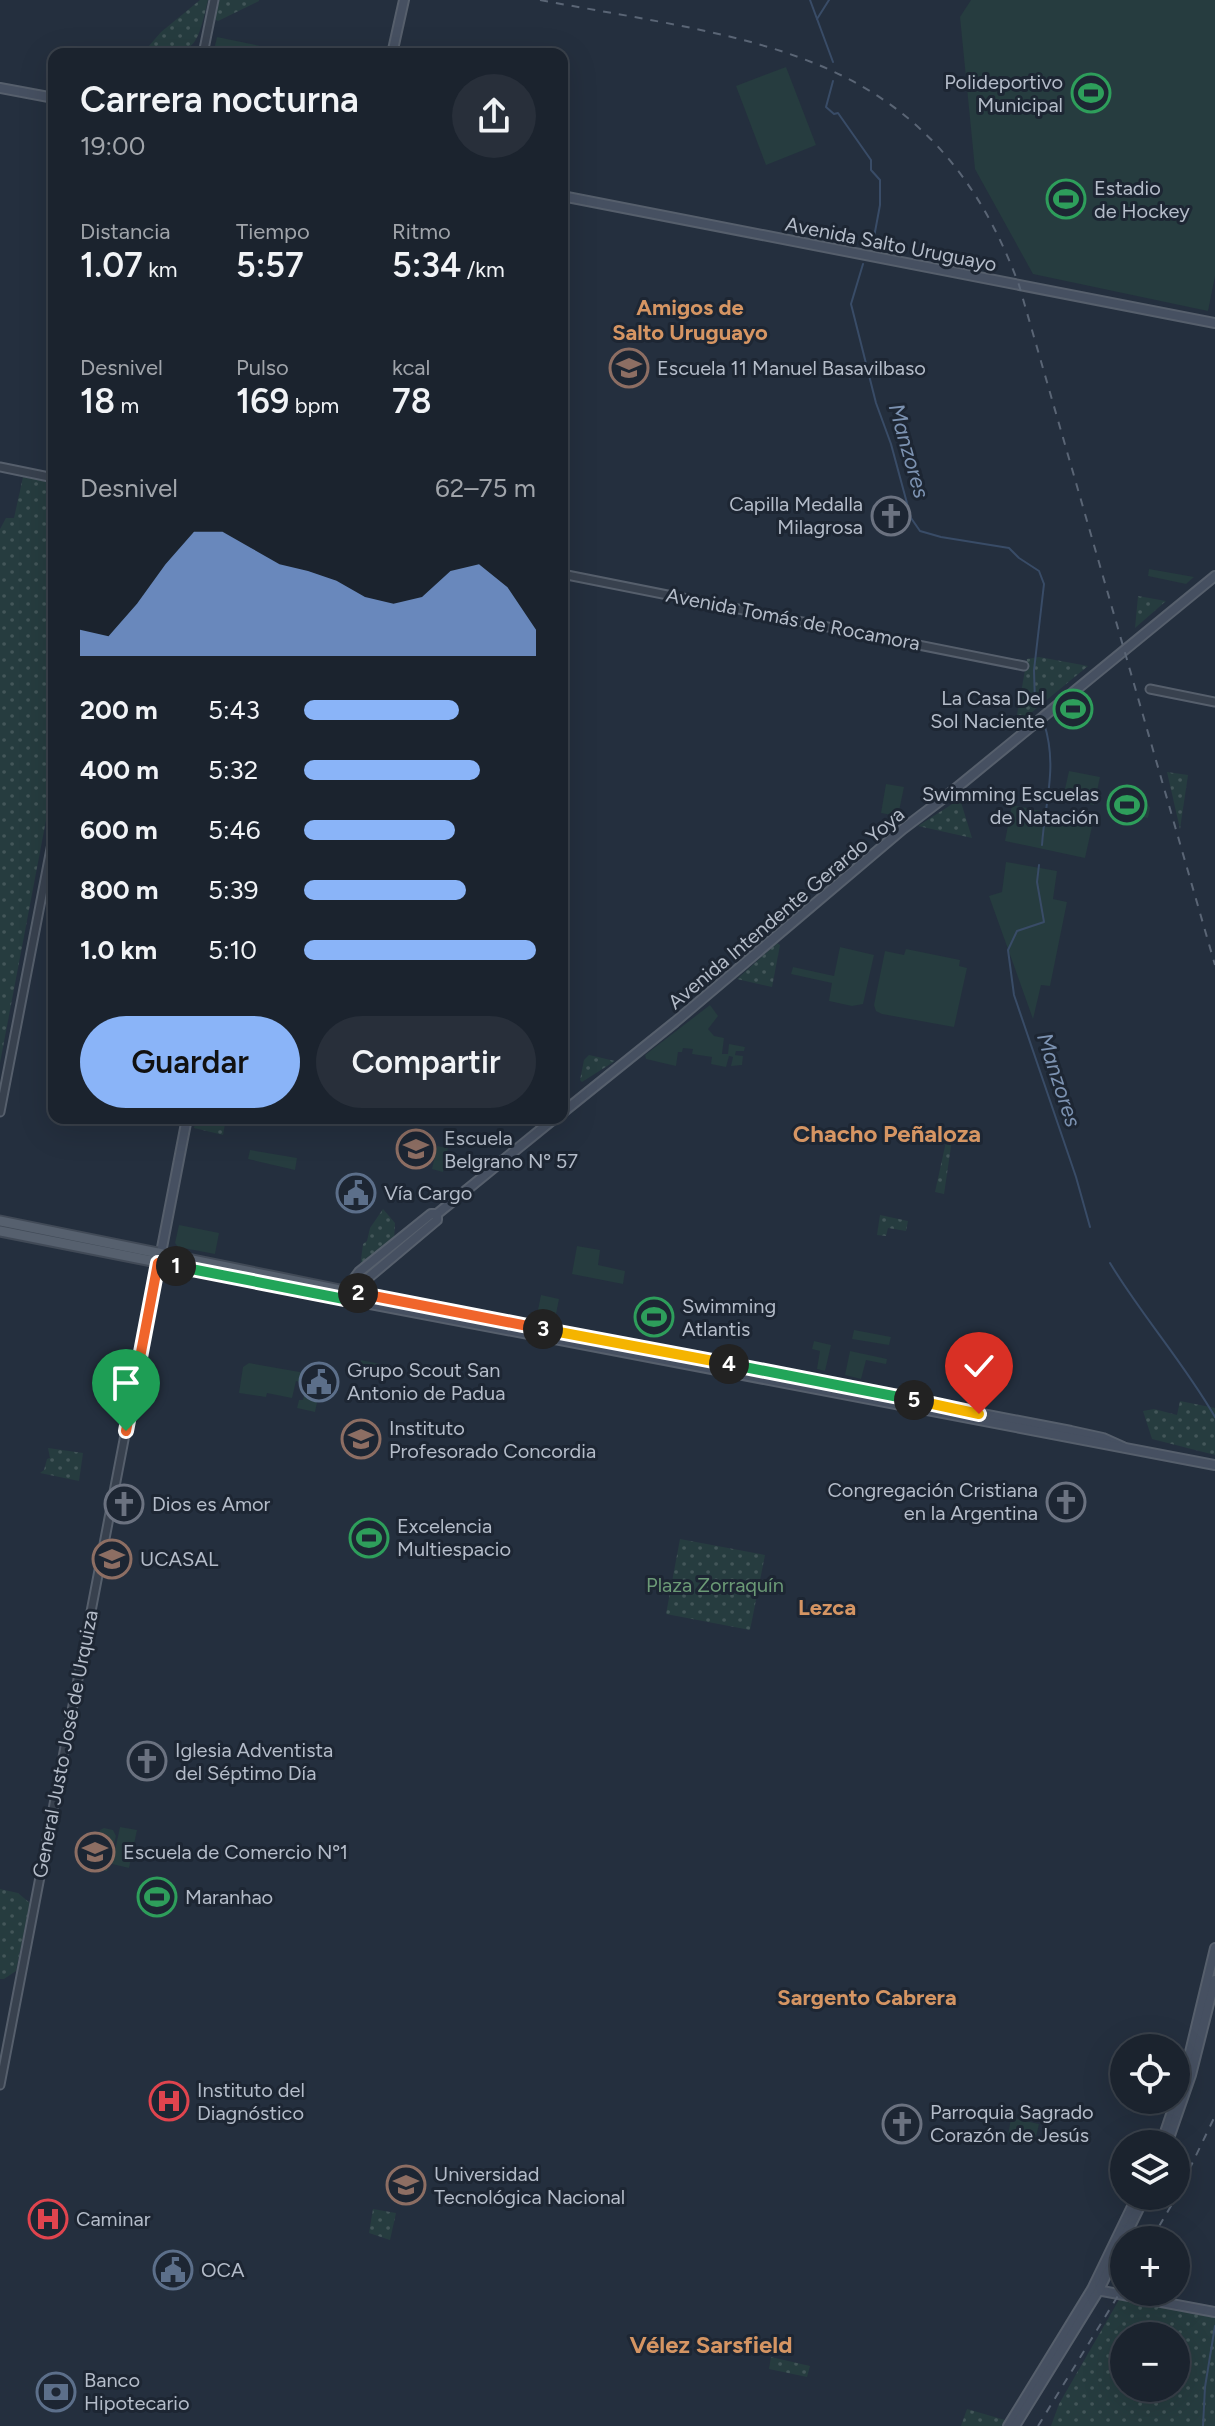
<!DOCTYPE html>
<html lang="es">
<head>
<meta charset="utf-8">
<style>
	body { margin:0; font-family:Figtree,sans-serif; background:#282f3a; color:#f1f3f6; height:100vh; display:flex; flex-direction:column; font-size:30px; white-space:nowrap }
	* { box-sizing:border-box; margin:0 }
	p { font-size:26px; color:#a0a4aa }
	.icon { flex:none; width:44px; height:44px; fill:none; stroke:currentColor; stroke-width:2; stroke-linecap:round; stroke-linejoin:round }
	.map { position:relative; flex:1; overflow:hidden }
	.panel { position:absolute; left:48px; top:48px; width:520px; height:1076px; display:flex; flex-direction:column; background:#1b232e; border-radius:16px; box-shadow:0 8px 32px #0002,0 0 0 2px #39404a }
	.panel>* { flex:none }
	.tools { position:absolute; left:1110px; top:2034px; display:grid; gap:16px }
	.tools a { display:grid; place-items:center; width:80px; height:80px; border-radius:50%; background:#1b232e; box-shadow:0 8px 32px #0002,0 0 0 2px #39404a; font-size:40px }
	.pin { position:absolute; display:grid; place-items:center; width:68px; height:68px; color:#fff; margin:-82px -34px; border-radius:50% 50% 50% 0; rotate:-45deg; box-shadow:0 0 8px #0007 }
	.pin .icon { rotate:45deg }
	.km { position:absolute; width:40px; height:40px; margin:-20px; border-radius:50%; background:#222; color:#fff; font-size:22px; line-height:40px; text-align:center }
	.round { display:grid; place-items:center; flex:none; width:84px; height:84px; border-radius:42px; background:#282f3a }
	.summary { display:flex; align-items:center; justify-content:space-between; height:136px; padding:0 32px }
	h1 { font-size:36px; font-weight:600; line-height:60px }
	.figures { display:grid; grid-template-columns:repeat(3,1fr); gap:12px; height:136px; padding:8px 32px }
	.figures div { display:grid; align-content:center }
	.figures b { font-size:34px; font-weight:600 }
	.figures small { font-size:22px; font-weight:400 }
	.figures p { font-size:22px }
	.chart { height:224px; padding:16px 32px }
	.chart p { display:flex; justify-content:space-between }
	.chart svg { width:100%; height:144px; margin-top:8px; fill:#8ab4f8; opacity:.7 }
	.action { display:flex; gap:16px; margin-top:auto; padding:16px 32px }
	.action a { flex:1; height:92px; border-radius:48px; background:#8ab4f8; color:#111; font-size:32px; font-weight:600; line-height:92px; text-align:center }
	.action a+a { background:#282f3a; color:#f1f3f6 }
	ul { padding:0 32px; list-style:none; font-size:26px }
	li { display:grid; grid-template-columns:128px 96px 1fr; align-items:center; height:60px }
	li i { height:20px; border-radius:10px; background:#8ab4f8 }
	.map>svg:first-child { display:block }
</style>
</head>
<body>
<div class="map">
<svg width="1215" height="2426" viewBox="0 0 1215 2426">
	<defs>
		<pattern id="park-dots" width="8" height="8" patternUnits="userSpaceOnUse" patternTransform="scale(2)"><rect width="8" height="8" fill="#263c3f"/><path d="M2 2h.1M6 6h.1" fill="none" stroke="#435659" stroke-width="1.8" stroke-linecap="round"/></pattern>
	</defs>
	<rect width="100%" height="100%" fill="#242f3e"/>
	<!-- green -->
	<g fill="#263c3f">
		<polygon points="971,0 1215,0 1215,276 1208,311 1033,274 975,169 960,17"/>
		<polygon points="217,37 299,54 213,54"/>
		<polygon points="786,67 816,145 766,165 736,86"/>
		<polygon points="1149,569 1194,577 1186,584 1148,576"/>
		<polygon points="1069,771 1100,777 1094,805 1063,798"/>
		<polygon points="886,784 904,787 898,816 881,813"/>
		<polygon points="1110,791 1141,797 1150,808 1148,818 1106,810"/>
		<polygon points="1012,805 1093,822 1085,858 1005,841"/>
		<polygon points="1006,862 1057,871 1053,899 1067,902 1050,986 1041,985 1033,1019 989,896 1002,892"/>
		<polygon points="840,947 874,955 863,1004 852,1006 829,1001 832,983 791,974 793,967 834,976"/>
		<polygon points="906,949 960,960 959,966 967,968 954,1027 882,1014 876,1011 874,1005 885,951 904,955"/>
		<polygon points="710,1005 718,1016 708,1029 714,1036 724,1038 722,1054 728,1054 729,1044 745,1047 744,1051 736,1051 735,1055 743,1056 742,1065 731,1066 733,1057 729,1056 726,1067 711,1064 712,1057 692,1054 693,1049 683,1048 682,1052 678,1052 676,1066 646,1059 645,1055"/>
		<polygon points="437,1146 448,1148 443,1172 432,1169"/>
		<polygon points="250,1150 297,1158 295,1170 248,1159"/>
		<polygon points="179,1225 219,1233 215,1254 178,1247 175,1243"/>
		<polygon points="577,1246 600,1250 598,1265 625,1271 623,1284 572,1274"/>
		<polygon points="541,1295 559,1299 555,1319 537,1315"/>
		<polygon points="854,1330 891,1337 889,1345 852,1339"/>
		<polygon points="814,1341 831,1345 825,1371 817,1369 820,1351 812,1349"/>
		<polygon points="850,1351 887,1359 886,1364 866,1360 861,1379 845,1375"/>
		<polygon points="361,1360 399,1368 397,1375 359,1368"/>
		<polygon points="249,1363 328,1377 325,1399 318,1398 315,1412 297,1408 299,1400 303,1400 306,1387 303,1383 296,1381 292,1398 267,1393 266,1397 239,1393 243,1367"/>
		<polygon points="120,1827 137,1830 129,1868 112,1864"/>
		<polygon points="104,1828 113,1830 116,1836 107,1871 80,1866 85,1836 98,1838 100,1830"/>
		<polygon points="1011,2118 1039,2124 1035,2141 1008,2136"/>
	</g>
	<!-- park -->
	<g fill="url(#park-dots)" fill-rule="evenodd">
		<path d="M200,0h8c-12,51 -13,54 -66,54l19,-22z"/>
		<polygon points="218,0 259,0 259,1 218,21 214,19"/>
		<polygon points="23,477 54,483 54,778 0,1063 0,529 6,518 14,518"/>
		<polygon points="1138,596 1166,601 1135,628"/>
		<polygon points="1039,657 1088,666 1015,726 1027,659"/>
		<polygon points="1167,772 1188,775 1180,829"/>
		<polygon points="1110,791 1141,797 1150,808 1108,800"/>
		<polygon points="960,799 972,838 918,826"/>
		<polygon points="777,943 780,945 772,987 737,979"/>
		<polygon points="589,1055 615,1061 582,1082 580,1080 584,1060"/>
		<polygon points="196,1118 226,1118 223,1135 194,1128"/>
		<polygon points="949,1128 963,1130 953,1133 944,1194 935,1192"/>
		<polygon points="383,1209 395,1223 394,1241 360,1267 363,1244 367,1241 370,1228"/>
		<polygon points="880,1215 908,1221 906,1231 888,1228 886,1236 877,1235"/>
		<polygon points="1180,1401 1215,1408 1215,1455 1152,1439 1143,1411 1154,1409 1177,1415"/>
		<polygon points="48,1448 83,1453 79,1481 40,1473 44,1470 47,1459 50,1458"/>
		<polygon points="680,1539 765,1555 750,1630 666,1614"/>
		<polygon points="0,1889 18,1893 30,1903 16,1971 4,1979 0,1979"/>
		<polygon points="373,2209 396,2213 390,2240 369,2233"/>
		<path d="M1120,2298l95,20v108h-164l8,-22zM1124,2336h52v52h-52z"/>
		<polygon points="771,2357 810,2366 807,2377 769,2369"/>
		<polygon points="967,2409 1005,2420 1002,2426 961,2426"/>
	</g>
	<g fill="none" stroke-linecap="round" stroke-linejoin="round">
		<!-- stream -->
		<g stroke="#394c67" stroke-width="2">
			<polyline points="810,0 833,62"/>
			<polyline points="817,19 829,0"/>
			<polyline points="833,81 826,107 834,114 838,113 871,160 871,170 880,180 880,205 872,248"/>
			<polyline points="863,264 851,304 876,403 891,444 911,518 920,531 941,537 1009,548 1019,558 1039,571 1044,584 1034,670 1035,704"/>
			<path d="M1042,845c3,-44 16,-78 2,-122"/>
			<polyline points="1039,865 1037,882 1044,922 1017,931 1008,950 1014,995 1076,1177 1090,1227"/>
			<path d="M1110,1263c32,53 74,100 105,154"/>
			<polyline points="1203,2426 1205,2387 1215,2326"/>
		</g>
		<!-- tertiary casing -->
		<g stroke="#565f6c" stroke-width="11">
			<g id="tertiary">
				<polyline points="203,54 214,0"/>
				<polyline points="0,467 54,478"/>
				<polyline points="562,574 1024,666"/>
				<polyline points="1150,689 1215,702"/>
				<polyline points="0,1112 54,833"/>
				<polyline points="0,2085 158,1263"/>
			</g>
		</g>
		<!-- secondary casing -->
		<g stroke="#565f6c" stroke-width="12">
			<g id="secondary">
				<polyline points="392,54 404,0"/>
				<polyline points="0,88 54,98"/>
				<polyline points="562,196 1215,323"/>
				<polyline points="562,1113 675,1022 903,829 949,794 1215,576"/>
				<polyline points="555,1118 437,1214 431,1214 359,1272 345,1291 1071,1431 1103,1438 1123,1447"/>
				<polyline points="160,1258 187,1118"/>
				<polyline points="350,1293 437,1220 437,1214"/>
				<polyline points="344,1299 1215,1465"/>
				<polyline points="1161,2144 1185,2073 1215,1948"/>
				<polyline points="1167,2144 1191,2075 1215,1980"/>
				<polyline points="1097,2290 1215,2312"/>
				<polyline points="1008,2426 1092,2289 1137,2196"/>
				<polyline points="1015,2426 1099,2290 1145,2196"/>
			</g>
		</g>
		<!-- primary casing -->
		<g stroke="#414a57" stroke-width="13">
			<g id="primary">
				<polyline points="0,1221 345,1291"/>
				<polyline points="0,1231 344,1299"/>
			</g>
		</g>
		<!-- tertiary -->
		<use href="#tertiary" stroke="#38414e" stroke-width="7"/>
		<!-- secondary -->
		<use href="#secondary" stroke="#465061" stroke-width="8"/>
		<!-- primary -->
		<use href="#primary" stroke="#56606e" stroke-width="9"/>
		<!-- rail -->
		<g stroke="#5a6575" stroke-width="2" stroke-dasharray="8 8" stroke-linecap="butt">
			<path d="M540,0c217,41 391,48 479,285l196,680"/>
			<polyline points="1151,2240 1175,2199 1215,2116"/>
			<polyline points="1038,2426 1124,2286"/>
		</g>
	</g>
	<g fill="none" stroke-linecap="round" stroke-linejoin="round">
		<!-- split-1 casing -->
		<g stroke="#fff" stroke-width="16">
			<polyline id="split-1" points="126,1431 158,1263 176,1266"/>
		</g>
		<!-- split-2 casing -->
		<g stroke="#fff" stroke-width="16">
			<polyline id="split-2" points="176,1266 344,1299 351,1292 358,1293"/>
		</g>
		<!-- split-3 casing -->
		<g stroke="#fff" stroke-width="16">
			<polyline id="split-3" points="358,1293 543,1329"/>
		</g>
		<!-- split-4 casing -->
		<g stroke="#fff" stroke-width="16">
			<polyline id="split-4" points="543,1329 729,1364"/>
		</g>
		<!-- split-5 casing -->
		<g stroke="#fff" stroke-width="16">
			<polyline id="split-5" points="729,1364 914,1400"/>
		</g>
		<!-- split-6 casing -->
		<g stroke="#fff" stroke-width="16">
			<polyline id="split-6" points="914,1400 979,1414"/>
		</g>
		<!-- split-1 -->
		<use href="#split-1" stroke="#f0652b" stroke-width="10"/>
		<!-- split-2 -->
		<use href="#split-2" stroke="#22a559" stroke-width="10"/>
		<!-- split-3 -->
		<use href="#split-3" stroke="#f0652b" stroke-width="10"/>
		<!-- split-4 -->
		<use href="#split-4" stroke="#f5b400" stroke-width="10"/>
		<!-- split-5 -->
		<use href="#split-5" stroke="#22a559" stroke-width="10"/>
		<!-- split-6 -->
		<use href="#split-6" stroke="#f5b400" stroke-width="10"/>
	</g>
	<!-- icons -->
	<defs>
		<g id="stadium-ring" transform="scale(2)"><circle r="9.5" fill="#1d2633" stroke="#2e9e5b" stroke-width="1.5"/><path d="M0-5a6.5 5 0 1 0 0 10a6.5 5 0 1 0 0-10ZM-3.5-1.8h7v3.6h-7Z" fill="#2e9e5b"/></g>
		<g id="school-ring" transform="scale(2)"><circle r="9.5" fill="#1d2633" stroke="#8d6e63" stroke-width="1.5"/><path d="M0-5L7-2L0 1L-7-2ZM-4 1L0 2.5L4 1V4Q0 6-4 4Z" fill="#8d6e63"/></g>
		<g id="church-ring" transform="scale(2)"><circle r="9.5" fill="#1d2633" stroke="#6b7280" stroke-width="1.5"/><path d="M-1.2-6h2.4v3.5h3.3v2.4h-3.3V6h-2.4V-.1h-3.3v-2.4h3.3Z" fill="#6b7280"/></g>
		<g id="civic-ring" transform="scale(2)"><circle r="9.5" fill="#1d2633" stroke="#5c6f8a" stroke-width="1.5"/><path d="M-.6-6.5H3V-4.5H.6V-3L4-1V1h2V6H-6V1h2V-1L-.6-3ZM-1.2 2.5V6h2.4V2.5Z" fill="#5c6f8a"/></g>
		<g id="university-ring" transform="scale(2)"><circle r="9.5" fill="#1d2633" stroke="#8d6e63" stroke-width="1.5"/><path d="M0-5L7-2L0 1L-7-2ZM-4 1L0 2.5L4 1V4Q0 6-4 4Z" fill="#8d6e63"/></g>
		<g id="hospital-ring" transform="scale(2)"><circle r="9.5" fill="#1d2633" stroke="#e0444e" stroke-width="1.5"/><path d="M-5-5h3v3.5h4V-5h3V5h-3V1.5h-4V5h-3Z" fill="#e0444e"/></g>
		<g id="bank-ring" transform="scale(2)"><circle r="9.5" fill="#1d2633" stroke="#5c6f8a" stroke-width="1.5"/><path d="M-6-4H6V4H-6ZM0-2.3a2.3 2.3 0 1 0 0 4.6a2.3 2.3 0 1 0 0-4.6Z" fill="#5c6f8a"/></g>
	</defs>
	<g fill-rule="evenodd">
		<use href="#stadium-ring" x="1091" y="93"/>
		<use href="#stadium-ring" x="1066" y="199"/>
		<use href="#school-ring" x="629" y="368"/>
		<use href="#church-ring" x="891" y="516"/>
		<use href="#stadium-ring" x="1073" y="709"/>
		<use href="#stadium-ring" x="1127" y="805"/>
		<use href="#school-ring" x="416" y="1149"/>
		<use href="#civic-ring" x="356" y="1193"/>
		<use href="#stadium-ring" x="654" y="1317"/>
		<use href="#civic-ring" x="319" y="1382"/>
		<use href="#university-ring" x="361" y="1439"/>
		<use href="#church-ring" x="1066" y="1502"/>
		<use href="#church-ring" x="124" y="1504"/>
		<use href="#stadium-ring" x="369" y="1538"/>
		<use href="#university-ring" x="112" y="1559"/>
		<use href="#church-ring" x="147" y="1761"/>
		<use href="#school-ring" x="95" y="1852"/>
		<use href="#stadium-ring" x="157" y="1897"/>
		<use href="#hospital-ring" x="169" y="2101"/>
		<use href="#church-ring" x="902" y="2124"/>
		<use href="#university-ring" x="406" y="2185"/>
		<use href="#hospital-ring" x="48" y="2219"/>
		<use href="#civic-ring" x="173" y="2270"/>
		<use href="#bank-ring" x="56" y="2392"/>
	</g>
	<g text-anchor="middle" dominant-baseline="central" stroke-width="6" stroke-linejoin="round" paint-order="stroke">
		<!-- poi labels -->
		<g font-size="20" fill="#b4bcc9" stroke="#1d2633" text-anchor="start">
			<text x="1063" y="82" text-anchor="end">Polideportivo<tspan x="1063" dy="23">Municipal</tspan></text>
			<text x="1094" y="188">Estadio<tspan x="1094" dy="23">de Hockey</tspan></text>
			<text x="657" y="368">Escuela 11 Manuel Basavilbaso</text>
			<text x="863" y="504" text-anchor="end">Capilla Medalla<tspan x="863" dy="23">Milagrosa</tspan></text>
			<text x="1045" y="698" text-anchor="end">La Casa Del<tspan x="1045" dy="23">Sol Naciente</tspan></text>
			<text x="1099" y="794" text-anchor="end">Swimming Escuelas<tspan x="1099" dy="23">de Natación</tspan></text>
			<text x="444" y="1138">Escuela<tspan x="444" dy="23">Belgrano Nº 57</tspan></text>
			<text x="384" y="1193">Vía Cargo</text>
			<text x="682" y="1306">Swimming<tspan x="682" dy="23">Atlantis</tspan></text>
			<text x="347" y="1370">Grupo Scout San<tspan x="347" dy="23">Antonio de Padua</tspan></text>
			<text x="389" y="1428">Instituto<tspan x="389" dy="23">Profesorado Concordia</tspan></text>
			<text x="1038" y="1490" text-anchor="end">Congregación Cristiana<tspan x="1038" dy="23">en la Argentina</tspan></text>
			<text x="152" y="1504">Dios es Amor</text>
			<text x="397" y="1526">Excelencia<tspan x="397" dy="23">Multiespacio</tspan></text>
			<text x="140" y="1559">UCASAL</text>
			<text x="175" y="1750">Iglesia Adventista<tspan x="175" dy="23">del Séptimo Día</tspan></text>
			<text x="123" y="1852">Escuela de Comercio Nº1</text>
			<text x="185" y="1897">Maranhao</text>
			<text x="197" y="2090">Instituto del<tspan x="197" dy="23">Diagnóstico</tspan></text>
			<text x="930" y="2112">Parroquia Sagrado<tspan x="930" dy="23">Corazón de Jesús</tspan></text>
			<text x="434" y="2174">Universidad<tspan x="434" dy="23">Tecnológica Nacional</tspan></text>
			<text x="76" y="2219">Caminar</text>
			<text x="201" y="2270">OCA</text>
			<text x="84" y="2380">Banco<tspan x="84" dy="23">Hipotecario</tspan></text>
		</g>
		<!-- street labels -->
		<g font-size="20" fill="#b4bcc9" stroke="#1d2633">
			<text transform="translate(891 244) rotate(11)">Avenida Salto Uruguayo</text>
			<text transform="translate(793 619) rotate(11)">Avenida Tomás de Rocamora</text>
			<text transform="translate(786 908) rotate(-40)">Avenida Intendente Gerardo Yoya</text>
			<text transform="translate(65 1744) rotate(-79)">General Justo José de Urquiza</text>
		</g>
		<!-- park labels -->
		<g font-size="20" fill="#6b9a76" stroke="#1d2633">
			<text x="715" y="1585">Plaza Zorraquín</text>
		</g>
		<!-- neighbourhood labels -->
		<g font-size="22" font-weight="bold" fill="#d59563" stroke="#1d2633">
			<text x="690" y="307">Amigos de<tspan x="690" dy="25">Salto Uruguayo</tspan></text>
			<text x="827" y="1607">Lezca</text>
			<text x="867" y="1997">Sargento Cabrera</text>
		</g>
		<!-- water labels -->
		<g font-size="22" font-style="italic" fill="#7c92b1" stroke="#1d2633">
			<text transform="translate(909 451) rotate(74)">Manzores</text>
			<text transform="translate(1059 1080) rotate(72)">Manzores</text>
		</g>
		<!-- quarter labels -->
		<g font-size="24" font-weight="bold" fill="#d59563" stroke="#1d2633">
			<text x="887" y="1133">Chacho Peñaloza</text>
			<text x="711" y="2344">Vélez Sarsfield</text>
		</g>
	</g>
</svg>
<div class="tools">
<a><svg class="icon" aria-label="locate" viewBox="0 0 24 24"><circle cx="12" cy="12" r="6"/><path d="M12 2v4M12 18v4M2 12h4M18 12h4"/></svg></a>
<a><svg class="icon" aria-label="layers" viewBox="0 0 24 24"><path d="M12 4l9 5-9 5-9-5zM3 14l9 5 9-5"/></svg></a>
<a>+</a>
<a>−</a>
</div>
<div class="pin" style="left:126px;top:1431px;background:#1e9e55"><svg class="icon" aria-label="arrive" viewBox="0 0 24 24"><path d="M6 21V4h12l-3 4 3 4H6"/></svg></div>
<div class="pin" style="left:979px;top:1414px;background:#d93025"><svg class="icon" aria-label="check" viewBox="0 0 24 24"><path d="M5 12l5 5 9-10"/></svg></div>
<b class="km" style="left:176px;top:1266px">1</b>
<b class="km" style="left:358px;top:1293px">2</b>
<b class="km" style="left:543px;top:1329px">3</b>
<b class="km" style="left:729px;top:1364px">4</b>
<b class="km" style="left:914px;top:1400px">5</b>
<section class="panel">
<div class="summary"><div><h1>Carrera nocturna</h1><p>19:00</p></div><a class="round"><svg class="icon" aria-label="share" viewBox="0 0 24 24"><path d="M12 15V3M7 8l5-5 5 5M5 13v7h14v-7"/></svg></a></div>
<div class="figures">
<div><p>Distancia</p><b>1.07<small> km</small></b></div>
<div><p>Tiempo</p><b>5:57</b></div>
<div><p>Ritmo</p><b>5:34<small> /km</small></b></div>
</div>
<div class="figures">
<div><p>Desnivel</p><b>18<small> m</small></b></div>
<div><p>Pulso</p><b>169<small> bpm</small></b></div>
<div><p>kcal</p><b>78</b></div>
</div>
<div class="chart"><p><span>Desnivel</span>62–75 m</p>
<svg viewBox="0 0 160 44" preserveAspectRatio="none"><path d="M0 44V36L10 38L20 28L30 16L40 6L50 6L60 11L70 16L80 18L90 21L100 26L110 28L120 26L130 18L140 16L150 23L160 36V44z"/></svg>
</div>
<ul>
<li><b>200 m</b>5:43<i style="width:67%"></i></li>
<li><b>400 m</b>5:32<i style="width:76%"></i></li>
<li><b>600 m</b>5:46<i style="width:65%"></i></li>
<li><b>800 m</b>5:39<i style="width:70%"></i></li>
<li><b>1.0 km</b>5:10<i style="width:100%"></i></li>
</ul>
<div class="action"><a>Guardar</a><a>Compartir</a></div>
</section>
</div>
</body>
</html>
